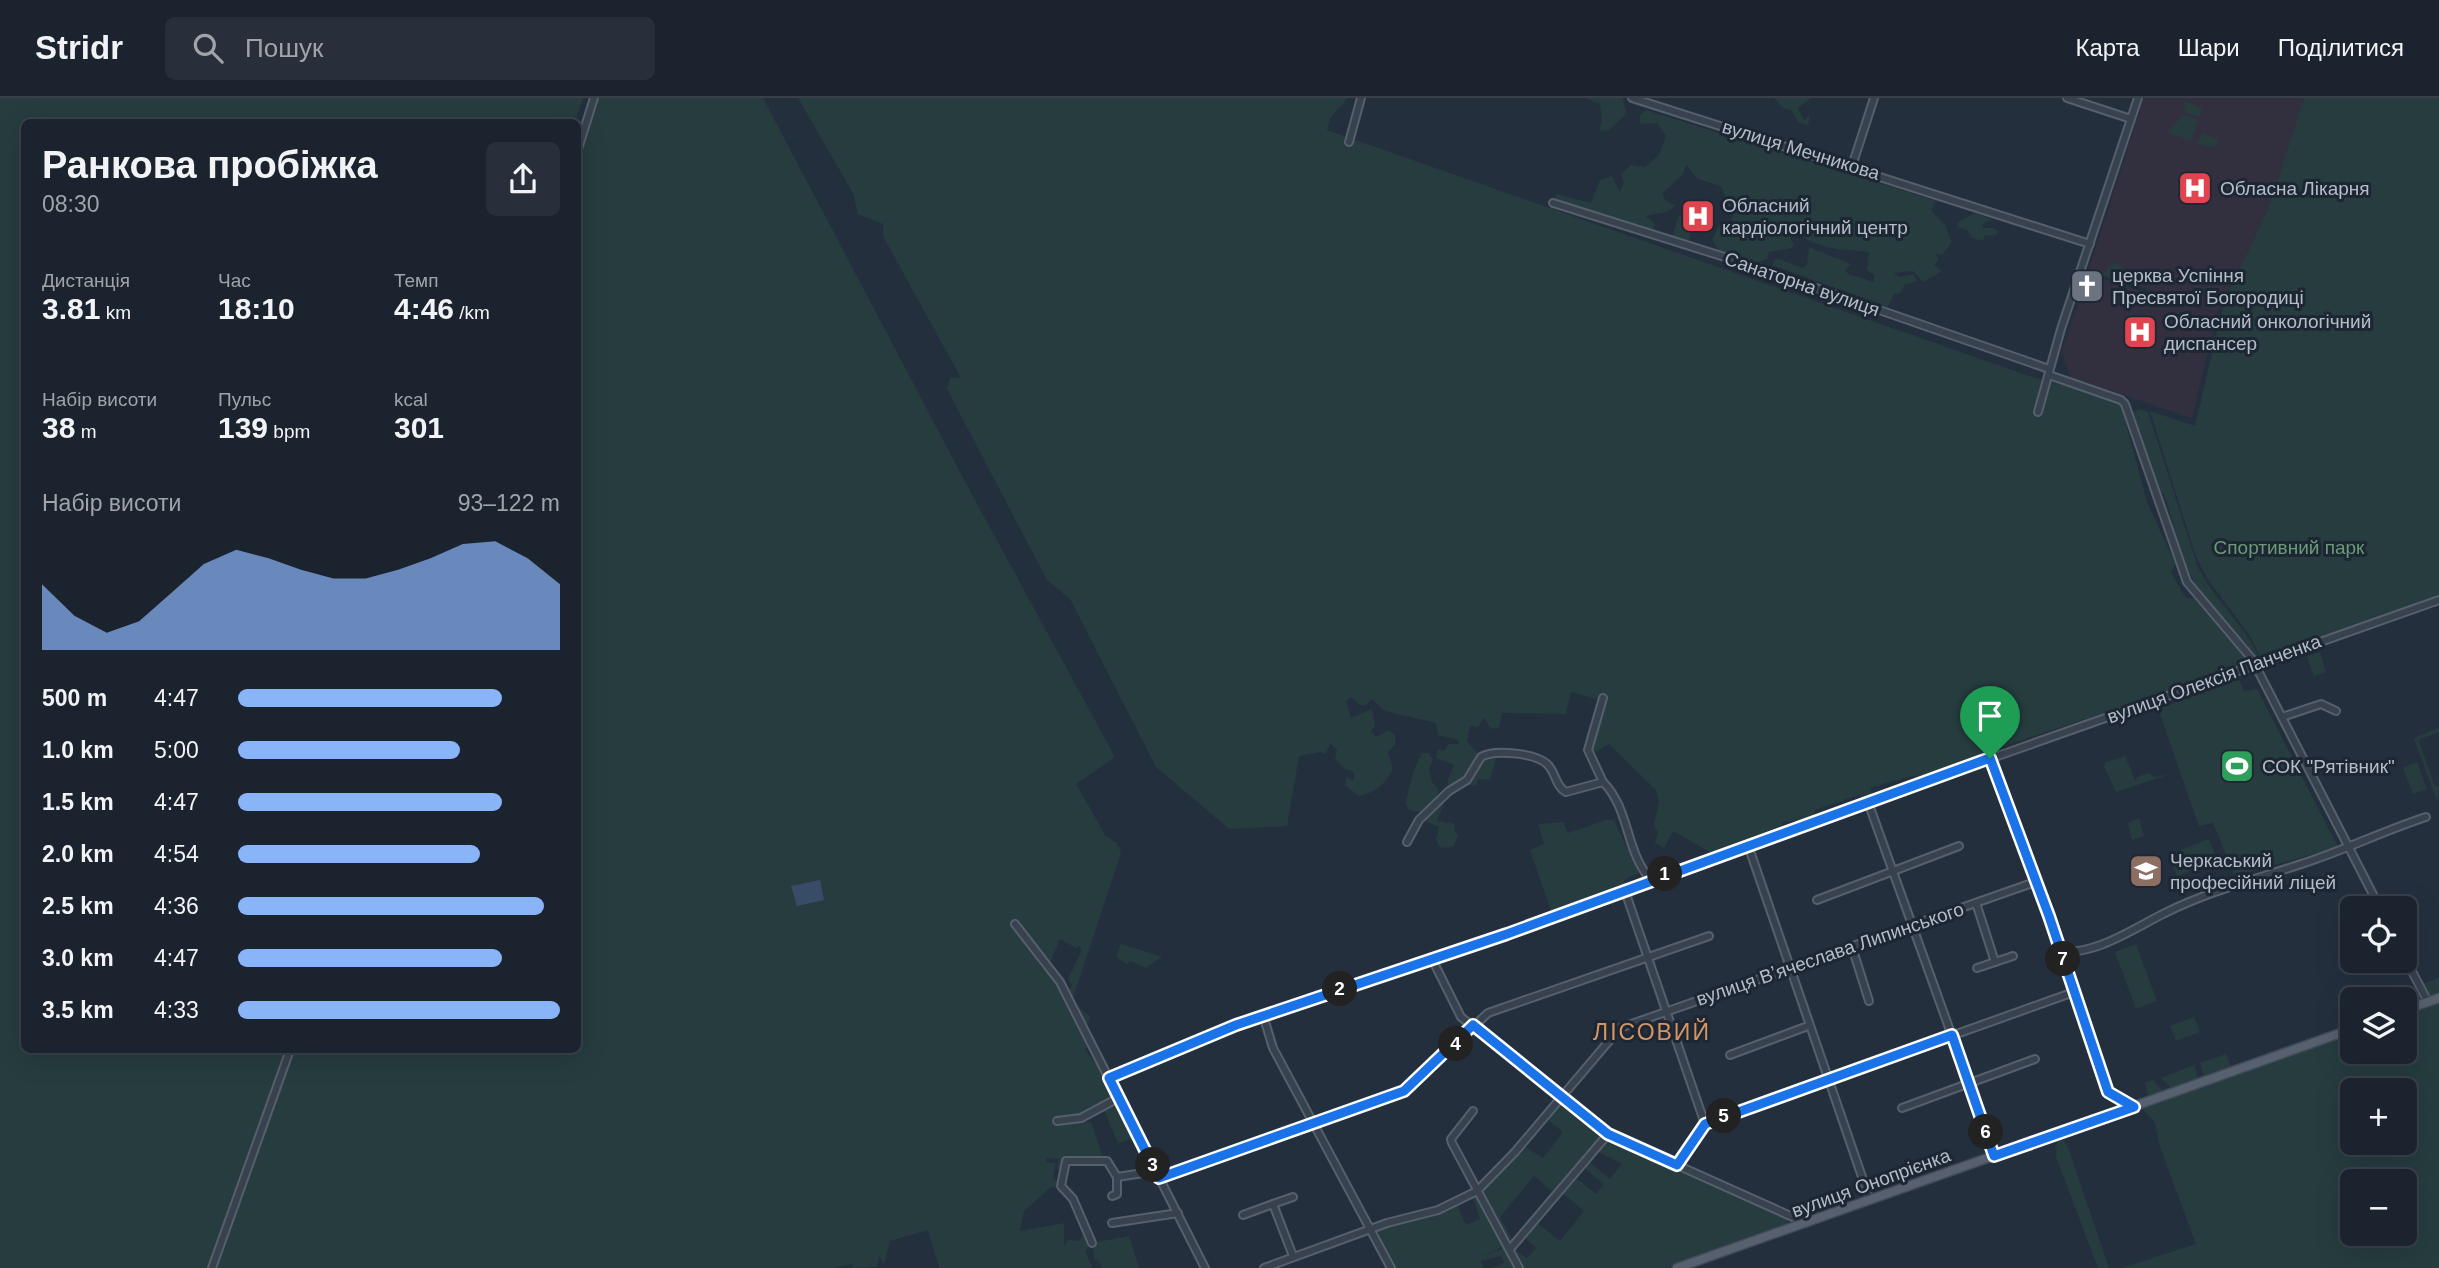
<!DOCTYPE html>
<html lang="uk">
<head>
<meta charset="utf-8">
<style>
	body { margin:0; font-family:Arial,sans-serif; background:#282f3a; color:#f1f3f6; height:100vh; display:flex; flex-direction:column; font-size:26px; white-space:nowrap }
	* { box-sizing:border-box; margin:0 }
	p { font-size:23px; color:#a0a4aa }
	.icon { flex:none; width:38px; height:38px; fill:none; stroke:currentColor; stroke-width:2; stroke-linecap:round; stroke-linejoin:round }
	.map { position:relative; flex:1; overflow:hidden }
	.drawer { position:absolute; left:21px; top:21px; width:560px; height:934px; display:flex; flex-direction:column; background:#1b232e; border-radius:10px; box-shadow:0 7px 28px #0002,0 0 0 2px #39404a }
	.drawer>* { flex:none }
	.fabs { position:absolute; left:2340px; top:798px; display:grid; gap:14px }
	.fabs a { display:grid; place-items:center; width:77px; height:77px; border-radius:10px; background:#1b232e; box-shadow:0 7px 28px #0002,0 0 0 2px #39404a; font-size:35px }
	.pin { position:absolute; display:grid; place-items:center; width:60px; height:60px; color:#fff; margin:-72px -30px; border-radius:50% 50% 50% 0; rotate:-45deg; box-shadow:0 0 7px #0007 }
	.pin .icon { rotate:45deg }
	.km { position:absolute; width:35px; height:35px; margin:-18px; border-radius:50%; background:#222; color:#fff; font-size:19px; line-height:35px; text-align:center }
	.round { display:grid; place-items:center; flex:none; width:74px; height:74px; border-radius:10px; background:#282f3a }
	.summary { display:flex; align-items:center; justify-content:space-between; height:119px; padding:0 21px }
	h1 { font-size:38px; font-weight:700; line-height:52px }
	.figures { display:grid; grid-template-columns:repeat(3,1fr); gap:10px; height:119px; padding:7px 21px }
	.figures div { display:grid; align-content:center }
	.figures b { font-size:30px; font-weight:700 }
	.figures small { font-size:19px; font-weight:400 }
	.figures p { font-size:19px }
	.chart { height:196px; padding:14px 21px }
	.chart p { display:flex; justify-content:space-between }
	.chart svg { width:100%; height:126px; margin-top:7px; fill:#8ab4f8; opacity:.7 }
	ul { padding:0 21px; list-style:none; font-size:23px }
	li { display:grid; grid-template-columns:112px 84px 1fr; align-items:center; height:52px }
	li i { height:18px; border-radius:9px; background:#8ab4f8 }
	header { display:flex; align-items:center; gap:42px; box-sizing:border-box; height:98px; padding:0 35px; background:#1b232e; border-bottom:2px solid #39404a }
	header strong { font-size:33px }
	nav { display:flex; gap:38px; margin-inline-start:auto; font-size:24px }
	.search { width:490px; height:63px; background:#282f3a; display:flex; align-items:center; gap:18px; box-sizing:border-box; padding:0 24px; border-radius:10px; color:#a0a4aa; font-size:26px }
	.map>svg:first-child { display:block }
</style>
</head>
<body>
<header>
<strong>Stridr</strong>
<div class="search"><svg class="icon" aria-label="search" viewBox="0 0 24 24"><circle cx="10" cy="10" r="6"/><path d="M15 15l6 6"/></svg>Пошук</div>
<nav><a>Карта</a><a>Шари</a><a>Поділитися</a></nav>
</header>
<div class="map">
<svg width="2439" height="1170" viewBox="0 0 2439 1170">
	<rect width="100%" height="100%" fill="#242f3e"/>
	<!-- medical -->
	<g fill="#32303f">
		<polygon points="2144,0 2304,0 2267,114 2217,215 2089,171"/>
		<polygon points="2088,177 2217,216 2192,320 2070,279 2062,252"/>
	</g>
	<!-- green -->
	<g fill="#263c3f" fill-rule="evenodd">
		<polygon points="0,0 583,0 575,24 24,24 24,952 286,952 208,1170 0,1170"/>
		<path d="M598,0h165l207,393 145,266 -39,27 29,51 12,8 4,10 -49,148 18,16 -3,8 -5,1 8,16 -5,8 13,16 54,102 -2,4 -15,-34 -17,5 -15,-35 -31,12 19,2 11,33 -3,5 -32,1 -4,10 -6,-2 2,-10 -12,-1 -1,4 10,1 -3,14 9,11 -11,-1 -27,24 -4,20 44,-8v23l4,-6 11,1 5,-7 6,8 -4,10 6,16h-153l-11,-38 -38,11 -6,24 -5,-9 -2,11 -25,1 1,-4 -19,4h-619l80,-218h283v-893l13,-43 7,-7zM1060,841l16,9 4,-2 1,6 -13,27 4,6 -5,11 -18,-30 -7,3 -9,-16 18,8z"/>
		<path d="M798,0h550l-18,20 -3,12 702,246 91,25 27,101 28,61 -4,10 15,25 8,1 57,65 -262,87 -46,21 -35,5 -38,11 3,8 -7,4 -7,-5 -44,15 -2,8 -31,4v7l-69,25 -40,-23 -9,17 -9,-5 3,-11 -4,-6 5,-25 -3,-11 -47,-46 -17,10 -4,-4 12,-50 -29,-8 -5,22 -64,-1 -3,14 -8,2 -7,-11 -6,9 -8,-1 -3,15 14,16 15,2 -6,21 -12,-1 -2,7 -12,-2 -15,7 -1,-11 6,-15 -18,-7 2,-9 6,2 5,-7h9l1,-4 -21,-5 -2,-12 -51,-12 -13,-12 -6,6h-7l-7,-8 -6,3 5,18 21,-9 3,17 -4,5 5,6 13,-7 6,5v9l-7,9 5,15c-8,16 -16,24 -34,28l-13,-10v-9l8,4v-9l-9,-3 -10,-10 2,-10 -7,-5 -4,10 -5,-2 -22,4 -12,70 -58,3 -73,-62 -86,-168 -23,-19 -100,-191 3,-11h11l-78,-142v-12l-25,-10 -5,-21z"/>
		<polygon points="1585,0 1623,0 1626,16 1609,32 1599,33 1602,22 1600,6"/>
		<polygon points="1774,0 1811,0 1798,10 1804,23 1810,16 1808,27 1799,25 1791,12 1783,10"/>
		<polygon points="2304,0 2439,0 2439,500 2281,555 2265,555 2274,558 2262,562 2250,538 2207,480 2195,456 2150,313 2195,328 2225,200 2267,114"/>
		<polygon points="2184,3 2202,10 2199,19 2185,14"/>
		<path d="M1646,12l290,91 -5,9 14,15 7,17 -10,13 -6,-1 2,6 -4,5 8,6 -19,11 -10,-11 -19,2 5,4 14,-3 4,7 -12,3 -5,9 -6,1 -6,13 -116,-42 4,-7 27,10 4,-4 2,-17 42,17 -6,6 3,4 26,8v-7l-7,-5 2,-18c-35,-4 -44,-1 -75,-20l-4,7 4,6 -2,3 -24,4v6l-12,6 -35,-11 -9,-13 8,-16 11,1 3,-19h-5l-8,-20 -23,-7 -12,-14 -3,9 -21,20 4,7 9,4c-7,10 -19,8 -29,11l9,8 -3,8 -97,-31 1,-7 35,9 9,-23 12,-4 8,16 4,-10 -3,-8 10,-9 14,2 14,-12 7,-19 -9,-13 -17,1v-9z"/>
		<polygon points="2184,17 2198,22 2191,43 2167,34"/>
		<polygon points="2203,35 2218,41 2217,48 2211,49 2196,45"/>
		<polygon points="1975,115 1994,122 1983,125 1982,130 1993,130 1999,134 1995,137 1985,137 1983,143 1972,140 1967,132 1958,129 1958,124"/>
		<polygon points="1679,117 1693,123 1688,145 1671,141"/>
		<polygon points="2114,164 2124,170 2120,180 2114,182 2102,177"/>
		<path d="M2141,311l7,3 49,153c16,35 49,60 63,95h-4l-2,-8 -57,-62 -26,-62 2,-5 -9,-29 -4,-3 -27,-79z"/>
		<polygon points="2320,554 2326,574 2314,578 2307,558"/>
		<polygon points="2239,581 2244,593 2257,591 2338,749 2235,778 2213,725 2199,728 2158,611"/>
		<polygon points="2439,630 2439,634 2420,641 2419,644 2434,686 2439,689 2437,703 2414,640"/>
		<path d="M1422,655h7l4,7 -4,9 3,13 7,8 -2,5 9,3 -9,23 18,3 -1,7 4,5 -5,11 -12,1 -5,-8 3,-13 -16,-7 -3,-8 -11,-2 -3,-6c3,-17 7,-35 16,-51z"/>
		<polygon points="2125,658 2136,684 2137,679 2149,675 2155,679 2170,676 2116,694 2104,668 2106,664"/>
		<polygon points="2417,664 2427,691 2413,696 2403,670"/>
		<polygon points="2139,720 2144,738 2132,742 2128,725"/>
		<polygon points="1606,722 1614,722 1639,775 1624,782 1629,788 1552,816 1530,752 1544,746 1538,726 1563,724 1568,735"/>
		<polygon points="2209,741 2217,762 2177,778 2168,757"/>
		<polygon points="1121,846 1157,857 1162,859 1146,870 1130,863 1127,866 1116,859"/>
		<polygon points="2136,846 2157,903 2136,911 2115,854"/>
		<polygon points="2439,880 2439,896 2430,898 2422,886"/>
		<path d="M2439,903v267h-317l74,-24 -36,-97 -5,-24 -13,-15 210,-76v20h52l1,-39zM2352,992h52v53h-52zM2352,1083h52v53h-52z"/>
		<polygon points="2194,919 2200,934 2176,943 2170,928"/>
		<polygon points="2226,956 2232,970 2177,990 2170,989 2161,980 2194,967 2198,979 2204,977 2200,965"/>
		<polygon points="2153,982 2164,994 2155,998 2147,996 2145,985"/>
		<polygon points="1560,1005 1603,1035 1602,1038 1552,1100 1549,1097 1552,1093 1534,1078 1500,1119 1512,1142 1523,1128 1525,1130 1510,1148 1481,1094 1482,1088 1523,1047 1543,1060 1563,1034 1545,1020"/>
		<polygon points="1608,1040 1787,1120 1788,1127 1668,1170 1523,1170 1515,1152 1527,1160 1536,1150 1525,1140 1537,1125 1560,1143 1584,1113 1562,1095 1575,1079 1596,1096 1604,1086 1584,1070 1589,1064 1610,1081 1622,1066 1597,1053"/>
		<polygon points="2062,1041 2068,1049 2109,1170 2098,1170 2056,1059 2057,1042"/>
		<polygon points="1472,1097 1477,1098 1505,1148 1481,1158 1505,1150 1517,1170 1492,1170 1504,1165 1501,1158 1481,1163 1483,1170 1395,1170 1377,1132 1456,1104 1466,1127 1480,1121"/>
		<polygon points="1129,1138 1139,1170 1102,1170 1098,1162 1095,1163 1092,1145"/>
	</g>
	<!-- water -->
	<polygon fill="#394c67" points="820,782 824,802 797,808 791,788"/>
	<g fill="none" stroke-linecap="round" stroke-linejoin="round">
		<!-- minor casing -->
		<g stroke="#565f6c" stroke-width="10">
			<g id="minor">
				<polyline points="1632,0 2090,146"/>
				<polyline points="2067,0 2131,21"/>
				<polyline points="1349,44 1361,0"/>
				<polyline points="578,51 594,0"/>
				<polyline points="1852,68 1874,0"/>
				<polyline points="1553,105 1750,167 2049,271"/>
				<polyline points="2049,277 2121,302 2125,306 2187,484 2252,561 2380,810"/>
				<polyline points="2038,314 2061,231 2138,0"/>
				<polyline points="2282,619 2321,606 2336,613"/>
				<polyline points="1990,660 2049,818 2108,994 2134,1009"/>
				<polyline points="1603,684 1588,652 1603,600"/>
				<polyline points="1868,704 1995,1058"/>
				<path d="M1407,744l12,-22 30,-29 18,-11 14,-23c13,-8 54,-4 66,7 9,8 8,22 19,28l37,-10c27,27 22,68 47,97"/>
				<polyline points="1748,747 1870,1102"/>
				<polyline points="1629,793 1627,799 1705,1026 1677,1067"/>
				<polyline points="1817,802 1959,748"/>
				<polyline points="1976,805 1995,864"/>
				<polyline points="1015,826 1060,884 1205,1170"/>
				<polyline points="1852,849 1869,903"/>
				<path d="M2061,852c30,8 77,-24 104,-37 48,-24 100,-36 151,-54 37,-13 73,-30 110,-42"/>
				<polyline points="2404,858 2428,904"/>
				<polyline points="1432,861 1461,919 1608,1036 1806,1125"/>
				<polyline points="1977,870 2013,858"/>
				<polyline points="1263,917 1273,950 1391,1170"/>
				<polyline points="1730,957 1808,928"/>
				<path d="M1109,980c70,-30 142,-59 214,-84 109,-37 221,-69 327,-115l789,-279"/>
				<polyline points="1902,1010 2035,961"/>
				<polyline points="1473,1013 1451,1041 1452,1045 1519,1170"/>
				<polyline points="1057,1023 1081,1020 1120,999"/>
				<polyline points="1705,1026 2074,894"/>
				<polyline points="1159,1080 1404,993 1488,915 1709,838"/>
				<polyline points="1112,1098 1117,1096 1117,1079"/>
				<polyline points="1273,1106 1293,1099"/>
				<polyline points="1243,1117 1273,1106 1293,1158"/>
				<polyline points="1112,1125 1178,1115"/>
				<polyline points="1092,1145 1073,1101 1061,1088 1066,1063 1107,1063 1117,1079 1150,1074 1158,1077"/>
				<polyline points="1510,1151 1608,1036"/>
				<polyline points="212,1170 290,952"/>
				<polyline points="1264,1170 1387,1125 1438,1112 1477,1093 1515,1054 1620,930 2035,784"/>
			</g>
		</g>
		<!-- major casing -->
		<g stroke="#414a57" stroke-width="11">
			<g id="major">
				<polyline points="2404,912 2439,900"/>
				<polyline points="1677,1170 2352,931"/>
			</g>
		</g>
		<!-- minor -->
		<use href="#minor" stroke="#38414e" stroke-width="6"/>
		<!-- major -->
		<use href="#major" stroke="#56606e" stroke-width="8"/>
	</g>
	<g fill="none" stroke-linecap="round" stroke-linejoin="round">
		<!-- route casing -->
		<g stroke="#fff" stroke-width="14">
			<polygon id="route" points="1990,660 2049,818 2108,994 2134,1009 1994,1058 1952,937 1705,1026 1677,1067 1608,1036 1473,927 1404,993 1159,1080 1109,980 1236,927 1507,836"/>
		</g>
		<!-- route -->
		<use href="#route" stroke="#1a73e8" stroke-width="9"/>
	</g>
	<!-- icons -->
	<defs>
		<g id="hospital-square" transform="scale(1.75)"><rect x="-9" y="-9" width="18" height="18" rx="4" fill="#e0444e" stroke="#1d2633"/><path d="M-5-5h3v3.5h4V-5h3V5h-3V1.5h-4V5h-3Z" fill="#fff"/></g>
		<g id="church-square" transform="scale(1.75)"><rect x="-9" y="-9" width="18" height="18" rx="4" fill="#6b7280" stroke="#1d2633"/><path d="M-1.2-6h2.4v3.5h3.3v2.4h-3.3V6h-2.4V-.1h-3.3v-2.4h3.3Z" fill="#fff"/></g>
		<g id="stadium-square" transform="scale(1.75)"><rect x="-9" y="-9" width="18" height="18" rx="4" fill="#2e9e5b" stroke="#1d2633"/><path d="M0-5a6.5 5 0 1 0 0 10a6.5 5 0 1 0 0-10ZM-3.5-1.8h7v3.6h-7Z" fill="#fff"/></g>
		<g id="university-square" transform="scale(1.75)"><rect x="-9" y="-9" width="18" height="18" rx="4" fill="#8d6e63" stroke="#1d2633"/><path d="M0-5L7-2L0 1L-7-2ZM-4 1L0 2.5L4 1V4Q0 6-4 4Z" fill="#fff"/></g>
	</defs>
	<g fill-rule="evenodd">
		<use href="#hospital-square" x="2195" y="90"/>
		<use href="#hospital-square" x="1698" y="118"/>
		<use href="#church-square" x="2087" y="188"/>
		<use href="#hospital-square" x="2140" y="234"/>
		<use href="#stadium-square" x="2237" y="668"/>
		<use href="#university-square" x="2146" y="773"/>
	</g>
	<g text-anchor="middle" dominant-baseline="central" stroke-width="6" stroke-linejoin="round" paint-order="stroke">
		<!-- street labels -->
		<g font-size="19" fill="#b4bcc9" stroke="#1d2633">
			<text transform="translate(1801 52) rotate(17)">вулиця Мечникова</text>
			<text transform="translate(1802 186) rotate(19)">Санаторна вулиця</text>
			<text transform="translate(2214 581) rotate(-20)">вулиця Олексія Панченка</text>
			<text transform="translate(1830 856) rotate(-19)">вулиця Вʼячеслава Липинського</text>
			<text transform="translate(1871 1085) rotate(-20)">вулиця Онопрієнка</text>
		</g>
		<!-- poi labels -->
		<g font-size="19" fill="#b4bcc9" stroke="#1d2633" text-anchor="start">
			<text x="2220" y="90">Обласна Лікарня</text>
			<text x="1722" y="107">Обласний<tspan x="1722" dy="22">кардіологічний центр</tspan></text>
			<text x="2112" y="177">церква Успіння<tspan x="2112" dy="22">Пресвятої Богородиці</tspan></text>
			<text x="2164" y="223">Обласний онкологічний<tspan x="2164" dy="22">диспансер</tspan></text>
			<text x="2262" y="668">СОК "Рятівник"</text>
			<text x="2170" y="762">Черкаський<tspan x="2170" dy="22">професійний ліцей</tspan></text>
		</g>
		<!-- park labels -->
		<g font-size="19" fill="#6b9a76" stroke="#1d2633">
			<text x="2289" y="449">Спортивний парк</text>
		</g>
		<!-- quarter labels -->
		<g font-size="23" letter-spacing="2" fill="#d59563" stroke="#1d2633">
			<text x="1652" y="934">ЛІСОВИЙ</text>
		</g>
	</g>
</svg>
<div class="fabs">
<a><svg class="icon" aria-label="locate" viewBox="0 0 24 24"><circle cx="12" cy="12" r="6"/><path d="M12 2v4M12 18v4M2 12h4M18 12h4"/></svg></a>
<a><svg class="icon" aria-label="layers" viewBox="0 0 24 24"><path d="M12 4l9 5-9 5-9-5zM3 14l9 5 9-5"/></svg></a>
<a>+</a>
<a>−</a>
</div>
<div class="pin" style="left:1990px;top:660px;background:#1e9e55"><svg class="icon" aria-label="arrive" viewBox="0 0 24 24"><path d="M6 21V4h12l-3 4 3 4H6"/></svg></div>
<b class="km" style="left:1665px;top:776px">1</b>
<b class="km" style="left:1340px;top:891px">2</b>
<b class="km" style="left:1153px;top:1067px">3</b>
<b class="km" style="left:1456px;top:946px">4</b>
<b class="km" style="left:1724px;top:1018px">5</b>
<b class="km" style="left:1986px;top:1034px">6</b>
<b class="km" style="left:2063px;top:861px">7</b>
<section class="drawer">
<div class="summary"><div><h1>Ранкова пробіжка</h1><p>08:30</p></div><a class="round"><svg class="icon" aria-label="share" viewBox="0 0 24 24"><path d="M12 15V3M7 8l5-5 5 5M5 13v7h14v-7"/></svg></a></div>
<div class="figures">
<div><p>Дистанція</p><b>3.81<small> km</small></b></div>
<div><p>Час</p><b>18:10</b></div>
<div><p>Темп</p><b>4:46<small> /km</small></b></div>
</div>
<div class="figures">
<div><p>Набір висоти</p><b>38<small> m</small></b></div>
<div><p>Пульс</p><b>139<small> bpm</small></b></div>
<div><p>kcal</p><b>301</b></div>
</div>
<div class="chart"><p><span>Набір висоти</span>93–122 m</p>
<svg viewBox="0 0 160 44" preserveAspectRatio="none"><path d="M0 44V21L10 32L20 38L30 34L40 24L50 14L60 9L70 12L80 16L90 19L100 19L110 16L120 12L130 7L140 6L150 12L160 21V44z"/></svg>
</div>
<ul>
<li><b>500 m</b>4:47<i style="width:82%"></i></li>
<li><b>1.0 km</b>5:00<i style="width:69%"></i></li>
<li><b>1.5 km</b>4:47<i style="width:82%"></i></li>
<li><b>2.0 km</b>4:54<i style="width:75%"></i></li>
<li><b>2.5 km</b>4:36<i style="width:95%"></i></li>
<li><b>3.0 km</b>4:47<i style="width:82%"></i></li>
<li><b>3.5 km</b>4:33<i style="width:100%"></i></li>
</ul>
</section>
</div>
</body>
</html>
